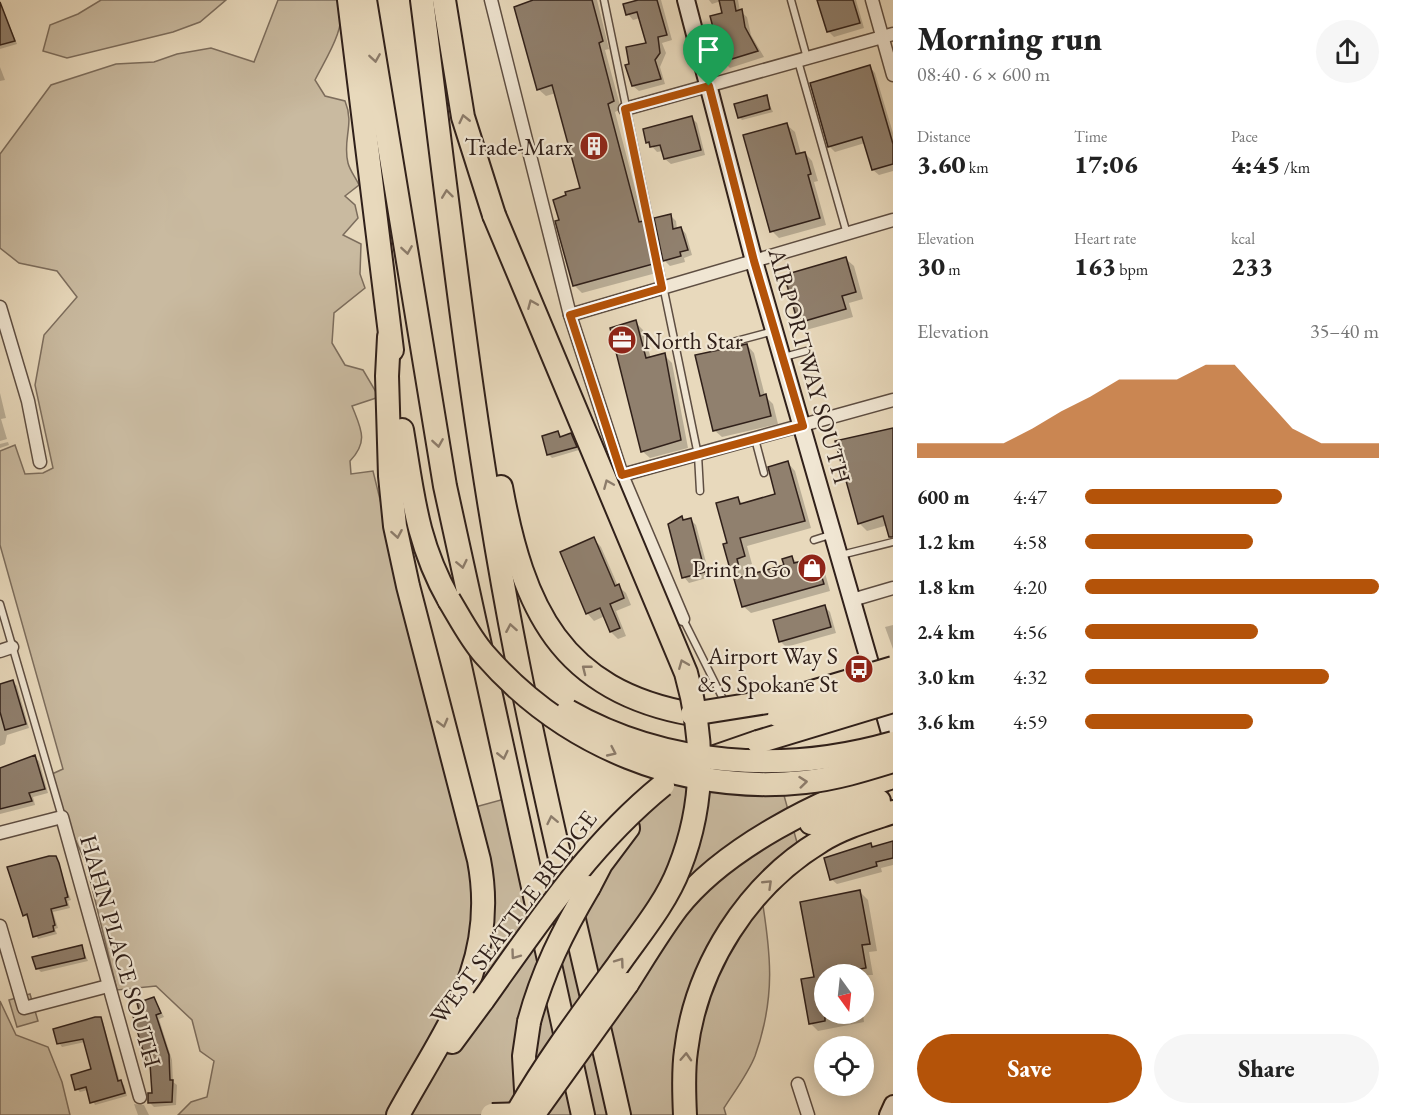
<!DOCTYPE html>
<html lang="en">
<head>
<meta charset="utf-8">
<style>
	body { margin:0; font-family:"EB Garamond",serif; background:#f6f6f6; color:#222; height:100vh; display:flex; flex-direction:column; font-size:22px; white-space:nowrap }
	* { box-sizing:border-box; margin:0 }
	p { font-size:20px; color:#767676 }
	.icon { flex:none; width:33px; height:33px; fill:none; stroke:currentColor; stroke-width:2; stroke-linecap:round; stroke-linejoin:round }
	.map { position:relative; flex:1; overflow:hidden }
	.sheet { display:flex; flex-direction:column; background:#fff; width:510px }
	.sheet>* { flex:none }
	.needle { width:39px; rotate:165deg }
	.tools { position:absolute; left:814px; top:964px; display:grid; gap:12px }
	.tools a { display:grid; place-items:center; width:60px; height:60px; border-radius:50%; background:#fff; box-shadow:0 3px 15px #0003; font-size:30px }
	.pin { position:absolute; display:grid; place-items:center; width:51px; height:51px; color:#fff; margin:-62px -26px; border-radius:50% 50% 50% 0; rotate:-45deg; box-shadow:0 0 6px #0007 }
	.pin .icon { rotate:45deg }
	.round { display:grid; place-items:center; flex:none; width:63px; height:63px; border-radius:32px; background:#f6f6f6 }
	.overview { display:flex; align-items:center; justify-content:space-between; height:102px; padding:0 24px }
	h1 { font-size:33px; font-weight:800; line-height:45px }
	.figures { display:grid; grid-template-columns:repeat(3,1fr); gap:9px; height:102px; padding:6px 24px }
	.figures div { display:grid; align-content:center }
	.figures b { font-size:26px; font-weight:800 }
	.figures small { font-size:16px; font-weight:400 }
	.figures p { font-size:16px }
	.chart { height:168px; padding:12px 24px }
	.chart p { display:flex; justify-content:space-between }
	.chart svg { width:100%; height:108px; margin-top:6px; fill:#b45309; opacity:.7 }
	.primary-button { display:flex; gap:12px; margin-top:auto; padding:12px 24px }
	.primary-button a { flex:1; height:69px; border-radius:36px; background:#b45309; color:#fff; font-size:24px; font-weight:800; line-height:69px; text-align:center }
	.primary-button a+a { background:#f6f6f6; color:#222 }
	ul { padding:0 24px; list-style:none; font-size:20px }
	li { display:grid; grid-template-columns:96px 72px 1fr; align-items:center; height:45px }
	li i { height:15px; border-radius:8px; background:#b45309 }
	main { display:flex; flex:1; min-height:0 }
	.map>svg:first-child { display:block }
</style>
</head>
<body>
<main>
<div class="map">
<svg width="893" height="1115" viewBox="0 0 893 1115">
	<rect width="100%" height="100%" fill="#e8d9bc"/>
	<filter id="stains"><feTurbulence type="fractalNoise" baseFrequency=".00333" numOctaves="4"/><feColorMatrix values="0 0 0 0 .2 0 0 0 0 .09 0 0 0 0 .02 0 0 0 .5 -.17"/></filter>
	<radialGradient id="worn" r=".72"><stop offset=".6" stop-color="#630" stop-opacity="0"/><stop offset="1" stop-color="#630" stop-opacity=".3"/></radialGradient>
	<!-- green -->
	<g fill="#c9baa0" stroke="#7c6d5d" stroke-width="1.5">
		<polygon points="101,0 226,0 200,22 173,32 67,58 43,51 50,25 78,14"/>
		<path d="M278,0h62c7,28 -13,56 -25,80l10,16 20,5c10,24 -3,38 3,62 2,8 8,15 11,22l-14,11 10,9 3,13 -15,17 18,9 -1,30 5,14 -31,25 -2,30 13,22 18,5 16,27 -27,9c9,23 17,35 -2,55l1,13 22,-3 84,341 55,-15 16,72 72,-18 71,-66 48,-28 50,-16 32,116 -40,36c10,60 15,104 -6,163 -7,18 -21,36 -31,52l2,7h-548l13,-13 16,-5 7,-36 -14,-10 -8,-31 -36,-34 -39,4 -31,-127 -22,-48 -12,-41 11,-5 -63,-224v-94l15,-6 10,29 18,-1 10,-5 -18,-83 9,-50 33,-38 -20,-26 -38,-8 -19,-15v-94l51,-69 65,-21 38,-2 23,-8 34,-6 43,14z"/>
		<polygon points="30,994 38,1021 17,1027 9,1000"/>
		<polygon points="0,1001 16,1035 48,1047 62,1082 70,1115 0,1115"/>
	</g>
	<!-- shadow -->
	<g fill="#0003">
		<polygon points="535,0 597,0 609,49 605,50 621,109 615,112 644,223 651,230 660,272 582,293 575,286 557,222 561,221 582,189 556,93 546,96 538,89"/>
		<polygon points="634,0 661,0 672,40 662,43 666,53 660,67 665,84 639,91 633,86 630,65 647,44 640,18 633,20 628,14"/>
		<polygon points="709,0 738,0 740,11 747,17 751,35 764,57 730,68 724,62 711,17 724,14 721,1 712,4"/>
		<polygon points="819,0 856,0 864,28 834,37 829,32"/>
		<polygon points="5,14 17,44 0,49 0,16"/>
		<polygon points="0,67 5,80 0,81"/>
		<polygon points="870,67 875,73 893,133 893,171 879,175 873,170 865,143 835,152 829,146"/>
		<polygon points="766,97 773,112 742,120 739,117"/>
		<polygon points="692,118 697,123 705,155 671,164 665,159 663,151 657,152 648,142"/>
		<polygon points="787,125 795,132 801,154 805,153 812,161 818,181 814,182 826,225 779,238 772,231"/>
		<polygon points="670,215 676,221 677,229 681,228 686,234 692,255 684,258 685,262 670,266 665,261 656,219"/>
		<polygon points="846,259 854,266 863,299 849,303 853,317 806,330 799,323"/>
		<polygon points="635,322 643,330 651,359 664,355 672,363 688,448 650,458 642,451"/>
		<polygon points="747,345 754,353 765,396 773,404 778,424 722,437 714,430"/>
		<polygon points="0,393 6,418 1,419 7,439 0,441"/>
		<polygon points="893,428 893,530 888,525 867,531 859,523 836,443"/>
		<polygon points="558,433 562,437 570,435 579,450 552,458 548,454"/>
		<polygon points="8,442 9,445 0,448 0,444"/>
		<polygon points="788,463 795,471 811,528 747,546 752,564 743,566 746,574 739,576 731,568 729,544 738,499 743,504 777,495"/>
		<polygon points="682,518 685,521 690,519 696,525 710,577 689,583 684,577"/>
		<polygon points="594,539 601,547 618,586 626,593 631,605 616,611 626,636 618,639 611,632 605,616 594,621 587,613"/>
		<polygon points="792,558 798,563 817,565 825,573 830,591 751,613 743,606"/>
		<polygon points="825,607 830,612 836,633 786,647 780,641"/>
		<polygon points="893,625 893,649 885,627"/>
		<polygon points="13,682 17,686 29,728 7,735 5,744 0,746 0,685"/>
		<polygon points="34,757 39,761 48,793 33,797 35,805 0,814 0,769"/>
		<polygon points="893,842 893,865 881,868 882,872 837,884 831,879 870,844 874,848"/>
		<polygon points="55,858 71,900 68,901 70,908 53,912 58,928 55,929 57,934 38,939 29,918 24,915"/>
		<polygon points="860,892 868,900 877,951 869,952 873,975 825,975 825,1014 863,1014 864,1022 818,1031 810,1023 816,978"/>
		<polygon points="81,946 88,961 41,972 37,968"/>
		<polygon points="154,998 164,1017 159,1019 172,1060 173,1082 177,1085 176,1105 154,1107 150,1103 153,1095 152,1067 149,1064 142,1015"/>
		<polygon points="100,1019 103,1022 120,1082 124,1085 127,1096 95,1105 88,1090 80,1092 77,1089 93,1070 85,1042 62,1047 59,1043"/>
		<polygon points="134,1104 144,1105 149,1115 138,1115"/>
	</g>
	<!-- building -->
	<g fill="#90806e" stroke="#30201a" stroke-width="1.5">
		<polygon points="533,0 592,0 603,41 599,43 614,101 608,104 639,222 644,221 653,264 573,286 555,221 559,220 553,200 566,195 565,192 580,188 552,85 537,90 514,7"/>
		<polygon points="638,0 657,0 667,35 658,37 660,53 655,60 661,79 632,86 625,65 629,64 626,47 646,43 637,12 626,15 623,4"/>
		<polygon points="719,0 734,0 736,11 742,9 745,27 758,51 722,62 710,16 722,13"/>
		<polygon points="817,0 853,0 860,23 827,32"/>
		<polygon points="0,2 15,41 0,45"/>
		<polygon points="870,65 893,144 893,164 872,170 862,137 828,147 810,83"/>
		<polygon points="767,95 770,109 738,118 734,104"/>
		<polygon points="692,116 701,150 664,159 660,145 650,147 649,142 646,143 643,129"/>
		<polygon points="787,123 796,154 805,152 811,174 808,175 820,218 770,232 743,135"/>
		<polygon points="671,214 673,229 681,227 688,250 680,252 681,256 663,261 654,218"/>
		<polygon points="846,257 856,292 842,296 846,309 798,323 784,275"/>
		<polygon points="636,320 646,358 665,353 681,440 641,452 610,328"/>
		<polygon points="747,344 760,396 766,394 771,416 713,431 695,355"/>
		<polygon points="893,428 893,537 889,537 883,516 858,524 835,441"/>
		<polygon points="558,431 560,437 571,433 577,447 547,455 542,436"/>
		<polygon points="788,461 805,521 740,538 745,556 737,559 739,567 730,569 723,544 727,543 716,503 738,497 740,504 775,494 768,467"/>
		<polygon points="682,516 683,520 691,518 705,572 682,578 668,524"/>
		<polygon points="594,537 615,586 619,584 624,598 610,604 620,628 610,632 600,608 586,614 560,552"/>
		<polygon points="792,556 794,563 809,559 818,564 824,584 742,607 734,579 784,565 782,559"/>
		<polygon points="825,605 831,627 779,642 773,620"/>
		<polygon points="13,680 26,724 5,730 0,712 0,684"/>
		<polygon points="35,755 45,789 29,793 32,801 0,809 0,768"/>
		<polygon points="893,841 893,858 876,862 877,866 830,880 824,858 871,843 872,847"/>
		<polygon points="49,856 56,856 59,863 68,897 65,898 67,905 51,909 55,925 53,926 54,931 33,937 27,914 23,916 7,867"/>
		<polygon points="860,890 870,944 862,945 866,968 849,971 850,975 825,975 825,1021 809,1024 801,979 814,977 800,902"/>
		<polygon points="82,945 85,958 36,969 32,957"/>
		<polygon points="154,997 161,1013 156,1015 169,1055 170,1080 173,1080 172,1102 148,1103 148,1093 152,1093 150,1064 147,1065 133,1016 140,1014 137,1003"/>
		<polygon points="95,1017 101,1017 118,1081 121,1080 125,1093 90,1103 86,1087 75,1090 71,1075 91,1069 83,1039 57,1044 53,1029"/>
	</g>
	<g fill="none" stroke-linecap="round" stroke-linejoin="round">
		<!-- service casing -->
		<g stroke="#5e4e42" stroke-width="9">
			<g id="service">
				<polyline points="604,0 698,455 700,491"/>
				<polyline points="791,0 807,58"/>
				<polyline points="798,61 847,234"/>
				<polyline points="714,347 774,331"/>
				<polyline points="784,357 806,351"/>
				<polyline points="755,439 764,473"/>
				<polyline points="814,540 833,534"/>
				<polyline points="841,555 893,542"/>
				<polyline points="0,604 62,817"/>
				<polyline points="683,619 726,705"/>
			</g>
		</g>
		<!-- minor casing -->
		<g stroke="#5e4e42" stroke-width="15">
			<g id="minor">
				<polyline points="491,0 570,315 622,475 683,619"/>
				<polyline points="872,0 893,75"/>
				<polyline points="625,109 893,34"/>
				<polyline points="0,307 28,401 40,462"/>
				<polyline points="570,315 893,220"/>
				<polyline points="622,475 893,400"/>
				<polyline points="852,600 893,588"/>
				<polyline points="0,651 12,647"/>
				<polyline points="0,833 62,817 140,1097"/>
				<polyline points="0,926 24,1008 108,986"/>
				<polyline points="798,1084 808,1115"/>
			</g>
		</g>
		<!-- secondary casing -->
		<g stroke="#30201a" stroke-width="20">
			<g id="secondary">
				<polyline points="686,0 754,261 893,743"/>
				<polyline points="888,1115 893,1104"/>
			</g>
		</g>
		<!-- motorway casing -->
		<g stroke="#30201a" stroke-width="26">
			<g id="motorway">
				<polyline points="349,0 392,350"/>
				<polyline points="365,0 445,486 583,1115"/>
				<path d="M422,0c28,220 52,442 95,659 30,153 68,304 102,456"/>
				<polyline points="444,0 463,117 494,215"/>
				<path d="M389,337l-2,39 3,100 5,50 13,60 71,274c20,104 -34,169 -81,255"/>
				<path d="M402,430c11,65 14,111 47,170"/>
				<path d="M501,487c22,120 59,204 191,227"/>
				<polyline points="709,759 758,742"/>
				<polyline points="811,823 879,801"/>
				<polyline points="589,887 601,864 628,828"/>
				<path d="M627,984c16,-25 32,-52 50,-76 46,-59 145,-110 216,-131"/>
				<polyline points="452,1042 483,1000"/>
				<polyline points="527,1107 524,1056 529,1022"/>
				<path d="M685,1115c-1,-21 -2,-44 1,-64 10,-85 62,-166 135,-210 22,-14 48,-21 72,-29"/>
			</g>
		</g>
		<!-- service -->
		<use href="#service" stroke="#f0e6d3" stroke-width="6"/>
		<!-- minor -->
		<use href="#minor" stroke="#f0e6d3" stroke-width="12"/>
		<!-- secondary -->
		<use href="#secondary" stroke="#f0e6d3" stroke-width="16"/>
		<!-- motorway -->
		<use href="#motorway" stroke="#e8d9bc" stroke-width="22"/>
		<!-- motorway-bridge casing -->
		<g stroke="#30201a" stroke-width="26" stroke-linecap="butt">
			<g id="motorway-bridge">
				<path d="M494,215l192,458c19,67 19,131 -7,196 -13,34 -40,66 -61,96 -36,49 -72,97 -102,150"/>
				<path d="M449,600c11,18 21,38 35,54 80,92 199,141 321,128 30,-3 59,-12 88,-21"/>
				<path d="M568,711c98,56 217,63 325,32"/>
				<polyline points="692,714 792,698 893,668"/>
				<polyline points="779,716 893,685"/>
				<polyline points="758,742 893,701"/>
				<path d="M483,1000c55,-77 106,-155 180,-215"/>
				<path d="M529,1022c13,-49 34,-91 60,-135"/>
				<polyline points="492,1115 531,1114"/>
				<polyline points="533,1115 627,984"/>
			</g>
		</g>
		<!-- motorway-bridge -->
		<use href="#motorway-bridge" stroke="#e8d9bc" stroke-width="22"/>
	</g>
	<!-- one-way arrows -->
	<defs><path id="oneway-chevron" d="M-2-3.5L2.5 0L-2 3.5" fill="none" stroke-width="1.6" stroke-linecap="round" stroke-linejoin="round" transform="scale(1.5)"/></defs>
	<g stroke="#8c7c6b">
		<use href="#oneway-chevron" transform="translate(375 58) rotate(81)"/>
		<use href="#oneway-chevron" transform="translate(464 119) rotate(-103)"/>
		<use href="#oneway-chevron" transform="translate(447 194) rotate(-97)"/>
		<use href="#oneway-chevron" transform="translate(407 250) rotate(81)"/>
		<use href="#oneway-chevron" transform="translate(532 304) rotate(-113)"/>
		<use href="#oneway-chevron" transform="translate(438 443) rotate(81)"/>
		<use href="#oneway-chevron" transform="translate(608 484) rotate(-113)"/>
		<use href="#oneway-chevron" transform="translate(397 534) rotate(80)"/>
		<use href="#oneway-chevron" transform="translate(462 564) rotate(78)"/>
		<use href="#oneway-chevron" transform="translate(511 628) rotate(-100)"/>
		<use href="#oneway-chevron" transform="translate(683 664) rotate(-112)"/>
		<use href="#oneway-chevron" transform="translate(586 669) rotate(-142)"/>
		<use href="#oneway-chevron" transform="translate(443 723) rotate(75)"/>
		<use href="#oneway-chevron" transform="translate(612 752) rotate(25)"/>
		<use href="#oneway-chevron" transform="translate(503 755) rotate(77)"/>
		<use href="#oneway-chevron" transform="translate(803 782) rotate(-6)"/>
		<use href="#oneway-chevron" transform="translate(552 820) rotate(-102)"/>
		<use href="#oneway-chevron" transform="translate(768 884) rotate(-44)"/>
		<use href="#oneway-chevron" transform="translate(515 955) rotate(126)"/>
		<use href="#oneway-chevron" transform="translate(620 962) rotate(-54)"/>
		<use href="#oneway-chevron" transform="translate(686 1057) rotate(-87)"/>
	</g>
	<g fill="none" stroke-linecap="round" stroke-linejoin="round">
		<!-- route casing -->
		<g stroke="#fff" stroke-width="12">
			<polygon id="route" points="709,86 754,261 803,426 622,475 570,315 662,288 625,109"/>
		</g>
		<!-- route -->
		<use href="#route" stroke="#b45309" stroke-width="8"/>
	</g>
	<!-- icons -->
	<defs>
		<g id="building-disc" transform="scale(1.5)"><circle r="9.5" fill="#8f2418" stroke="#f0e6d3"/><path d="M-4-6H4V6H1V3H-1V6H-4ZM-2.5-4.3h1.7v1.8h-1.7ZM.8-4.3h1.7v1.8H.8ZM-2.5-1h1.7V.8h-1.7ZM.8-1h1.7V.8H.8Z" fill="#fff"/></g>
		<g id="office-disc" transform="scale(1.5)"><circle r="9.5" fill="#8f2418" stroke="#f0e6d3"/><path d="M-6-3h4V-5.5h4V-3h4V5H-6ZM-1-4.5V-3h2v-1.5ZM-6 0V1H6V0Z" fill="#fff"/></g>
		<g id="shop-disc" transform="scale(1.5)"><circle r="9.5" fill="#8f2418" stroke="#f0e6d3"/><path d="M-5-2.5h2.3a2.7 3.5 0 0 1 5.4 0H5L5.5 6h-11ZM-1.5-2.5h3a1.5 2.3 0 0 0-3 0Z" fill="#fff"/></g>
		<g id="bus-disc" transform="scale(1.5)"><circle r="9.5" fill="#8f2418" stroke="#f0e6d3"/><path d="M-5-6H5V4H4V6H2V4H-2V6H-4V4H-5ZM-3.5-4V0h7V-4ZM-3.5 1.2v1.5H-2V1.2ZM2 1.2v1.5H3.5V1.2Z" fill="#fff"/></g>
	</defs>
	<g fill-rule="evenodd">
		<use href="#building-disc" x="594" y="146"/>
		<use href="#office-disc" x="622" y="340"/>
		<use href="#shop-disc" x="812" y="568"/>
		<use href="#bus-disc" x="859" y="669"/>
	</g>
	<g text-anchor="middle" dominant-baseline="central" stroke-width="4.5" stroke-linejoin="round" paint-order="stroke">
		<!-- poi labels -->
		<g font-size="24" fill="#30201a" stroke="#f0e6d3" text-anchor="end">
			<text x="573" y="146">Trade-Marx</text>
			<text x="643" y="340" text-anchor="start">North Star</text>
			<text x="791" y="568">Print n Go</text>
			<text x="838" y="655">Airport Way S<tspan x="838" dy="28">&amp; S Spokane St</tspan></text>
		</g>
		<!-- street labels -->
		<g font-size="24" fill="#30201a" stroke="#f0e6d3">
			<text transform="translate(810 366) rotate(74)">AIRPORT WAY SOUTH</text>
			<text transform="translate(513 917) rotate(-53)">WEST SEATTLE BRIDGE</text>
			<text transform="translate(121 951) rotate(74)">HAHN PLACE SOUTH</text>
		</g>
	</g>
	<rect width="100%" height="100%" filter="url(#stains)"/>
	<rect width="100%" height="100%" fill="url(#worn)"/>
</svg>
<div class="tools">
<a><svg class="needle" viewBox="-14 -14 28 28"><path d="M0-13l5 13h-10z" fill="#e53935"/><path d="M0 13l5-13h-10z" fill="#767676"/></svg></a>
<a><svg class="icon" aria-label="locate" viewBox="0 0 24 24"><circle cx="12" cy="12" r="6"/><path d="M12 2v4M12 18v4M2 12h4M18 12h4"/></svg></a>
</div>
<div class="pin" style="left:709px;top:86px;background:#1e9e55"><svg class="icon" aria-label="arrive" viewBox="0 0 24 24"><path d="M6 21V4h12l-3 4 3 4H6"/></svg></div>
</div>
<section class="sheet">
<div class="overview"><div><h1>Morning run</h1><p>08:40 · 6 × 600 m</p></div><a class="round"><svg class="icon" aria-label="share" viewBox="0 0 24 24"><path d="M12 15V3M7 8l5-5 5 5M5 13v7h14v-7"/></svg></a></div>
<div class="figures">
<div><p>Distance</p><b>3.60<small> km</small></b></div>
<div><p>Time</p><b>17:06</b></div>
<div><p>Pace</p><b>4:45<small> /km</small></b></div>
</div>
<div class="figures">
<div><p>Elevation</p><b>30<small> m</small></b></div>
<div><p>Heart rate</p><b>163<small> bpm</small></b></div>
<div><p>kcal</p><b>233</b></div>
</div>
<div class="chart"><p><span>Elevation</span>35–40 m</p>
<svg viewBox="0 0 160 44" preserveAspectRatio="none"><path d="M0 44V38L10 38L20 38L30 38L40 32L50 25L60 19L70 12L80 12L90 12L100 6L110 6L120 19L130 32L140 38L150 38L160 38V44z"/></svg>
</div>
<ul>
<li><b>600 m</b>4:47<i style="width:67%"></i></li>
<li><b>1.2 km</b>4:58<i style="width:57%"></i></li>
<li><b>1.8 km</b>4:20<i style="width:100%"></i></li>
<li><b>2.4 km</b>4:56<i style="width:59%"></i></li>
<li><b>3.0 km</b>4:32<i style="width:83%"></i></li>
<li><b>3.6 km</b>4:59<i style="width:57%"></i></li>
</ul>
<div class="primary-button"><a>Save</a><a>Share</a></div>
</section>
</main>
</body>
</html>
